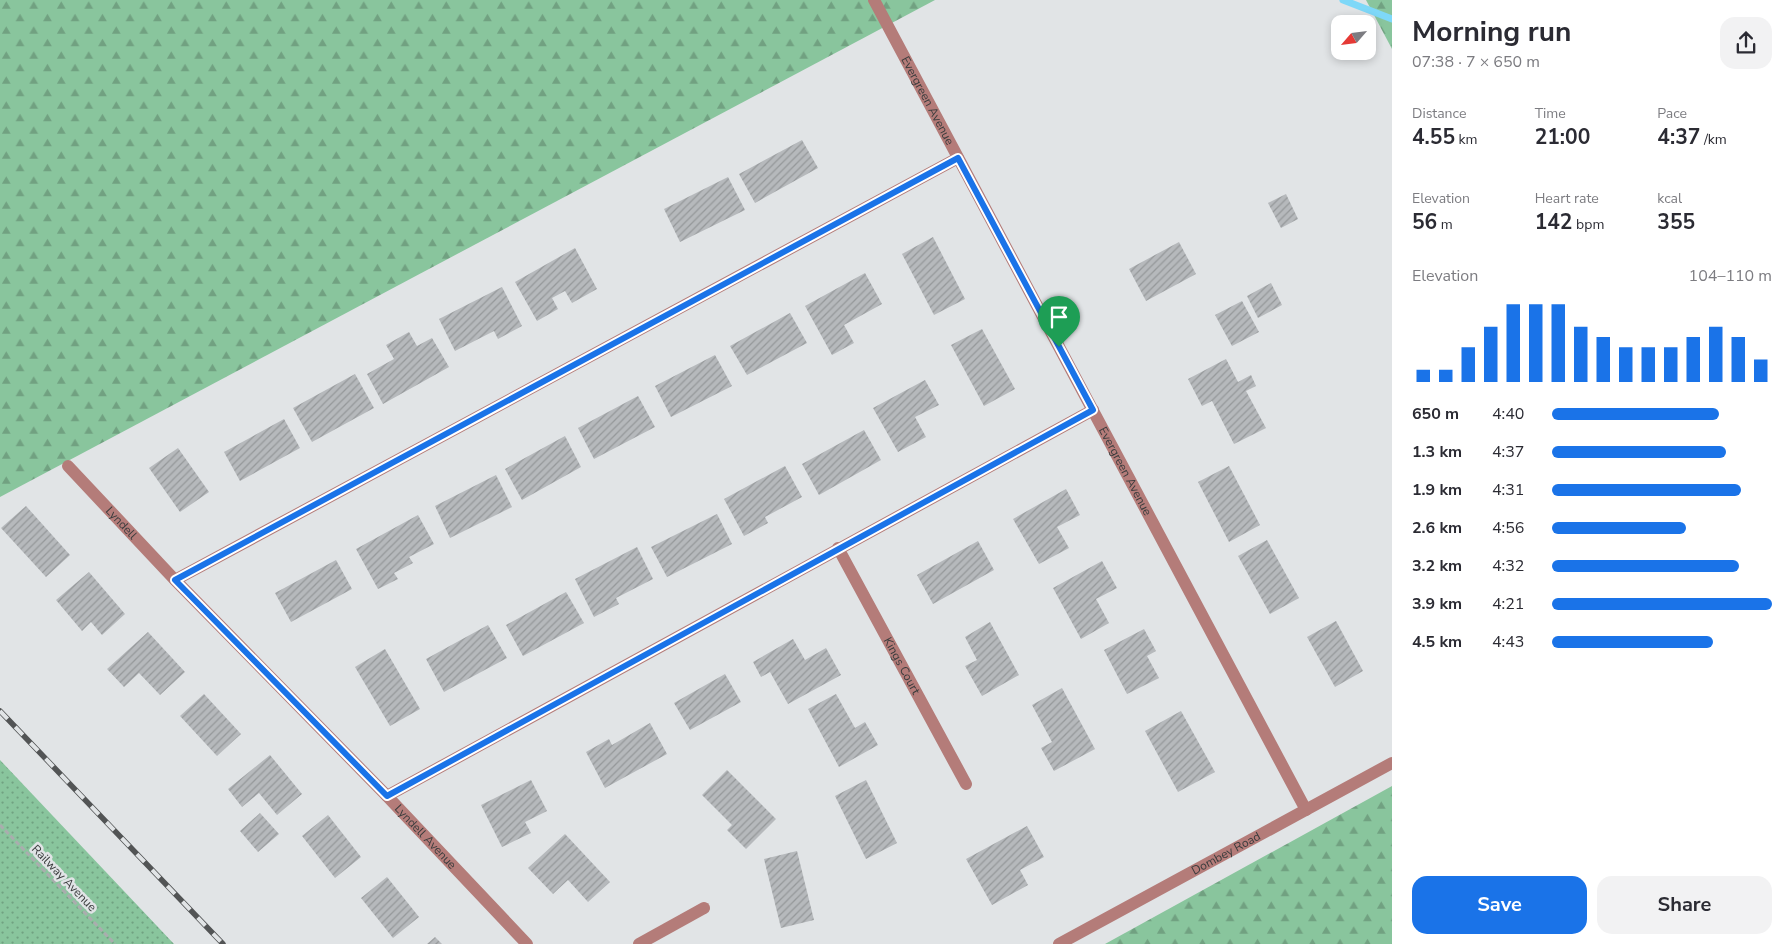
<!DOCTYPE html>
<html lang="en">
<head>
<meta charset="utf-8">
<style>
	body { margin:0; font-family:"Nunito Sans",sans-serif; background:#f2f2f3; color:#2b2b33; height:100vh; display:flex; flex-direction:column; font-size:19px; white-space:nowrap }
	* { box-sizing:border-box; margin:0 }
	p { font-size:16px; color:#7c7c81 }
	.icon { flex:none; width:28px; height:28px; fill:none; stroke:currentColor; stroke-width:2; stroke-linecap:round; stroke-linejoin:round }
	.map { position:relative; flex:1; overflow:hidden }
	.side { display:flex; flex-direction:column; background:#fff; width:400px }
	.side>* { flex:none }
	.needle { width:32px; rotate:242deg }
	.tools { position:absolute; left:1331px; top:15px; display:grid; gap:10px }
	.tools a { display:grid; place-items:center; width:45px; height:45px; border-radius:10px; background:#fff; box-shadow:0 2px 8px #0003; font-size:25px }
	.pin { position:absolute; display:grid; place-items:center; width:42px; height:42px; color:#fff; margin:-51px -21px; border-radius:50% 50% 50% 0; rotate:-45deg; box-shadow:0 0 5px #0007 }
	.pin .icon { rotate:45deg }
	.round { display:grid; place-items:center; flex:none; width:52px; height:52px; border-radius:15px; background:#f2f2f3 }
	.head { display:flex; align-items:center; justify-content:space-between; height:85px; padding:0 20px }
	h1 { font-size:28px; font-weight:700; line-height:38px }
	.figures { display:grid; grid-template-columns:repeat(3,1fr); gap:8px; height:85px; padding:5px 20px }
	.figures div { display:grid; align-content:center }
	.figures b { font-size:21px; font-weight:700 }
	.figures small { font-size:14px; font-weight:400 }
	.figures p { font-size:14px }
	.chart { height:140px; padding:10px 20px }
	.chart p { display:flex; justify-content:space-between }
	.chart svg { width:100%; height:90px; margin-top:5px; stroke:#1a73e8; stroke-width:6 }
	.button { display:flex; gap:10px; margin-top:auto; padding:10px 20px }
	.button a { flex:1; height:58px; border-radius:15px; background:#1a73e8; color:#fff; font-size:20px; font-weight:700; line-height:58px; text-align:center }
	.button a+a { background:#f2f2f3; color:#2b2b33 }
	ul { padding:0 20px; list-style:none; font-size:16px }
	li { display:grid; grid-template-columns:80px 60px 1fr; align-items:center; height:38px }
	li i { height:12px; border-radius:6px; background:#1a73e8 }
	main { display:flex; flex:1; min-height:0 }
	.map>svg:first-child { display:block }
</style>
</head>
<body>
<main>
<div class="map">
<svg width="1392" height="944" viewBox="0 0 1392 944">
	<defs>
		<pattern id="grass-dots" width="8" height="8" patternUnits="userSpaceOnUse" patternTransform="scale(1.25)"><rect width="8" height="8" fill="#89c59d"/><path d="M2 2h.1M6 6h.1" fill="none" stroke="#71a181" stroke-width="1.8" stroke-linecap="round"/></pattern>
		<pattern id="forest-firs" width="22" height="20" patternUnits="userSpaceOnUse" patternTransform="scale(1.25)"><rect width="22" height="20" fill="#89c59d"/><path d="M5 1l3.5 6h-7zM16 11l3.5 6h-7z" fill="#71a181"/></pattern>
		<pattern id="building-hatch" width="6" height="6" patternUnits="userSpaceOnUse" patternTransform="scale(1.25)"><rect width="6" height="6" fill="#b6b9bc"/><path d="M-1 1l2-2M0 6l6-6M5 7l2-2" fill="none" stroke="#95989a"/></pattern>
	</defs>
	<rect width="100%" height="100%" fill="#e1e4e6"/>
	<!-- grass -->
	<polygon fill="url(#grass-dots)" points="0,760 174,944 0,944"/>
	<!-- forest -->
	<g fill="url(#forest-firs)">
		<polygon points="0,0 935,0 0,497"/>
		<polygon points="1366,0 1392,0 1392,49"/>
		<polygon points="1392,786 1392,944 1105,944"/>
	</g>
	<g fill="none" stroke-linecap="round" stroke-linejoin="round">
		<!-- stream -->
		<polyline stroke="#7ed8f8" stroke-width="7" points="1343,0 1392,19"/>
	</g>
	<!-- building -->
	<g fill="url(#building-hatch)">
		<polygon points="802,140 818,168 755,203 739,174"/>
		<polygon points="728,177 745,210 680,242 664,209"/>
		<polygon points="1286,194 1298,219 1281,228 1268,203"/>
		<polygon points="933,237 965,299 934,315 902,254"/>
		<polygon points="1179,242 1196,274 1146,301 1129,269"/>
		<polygon points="575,248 597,289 572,303 565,291 552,298 558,309 537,321 515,282"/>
		<polygon points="865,273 882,304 844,325 854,343 832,355 805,306"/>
		<polygon points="1271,283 1282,305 1258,318 1247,296"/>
		<polygon points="502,287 522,326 498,339 494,331 455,351 439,319"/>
		<polygon points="1242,301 1259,332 1232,346 1215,315"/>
		<polygon points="790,313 807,343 747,375 730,346"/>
		<polygon points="982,329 1015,389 984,406 951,345"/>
		<polygon points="409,332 417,346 432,338 449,367 383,404 367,374 394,359 386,345"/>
		<polygon points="715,355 732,386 671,417 655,386"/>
		<polygon points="1226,359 1238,382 1251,375 1256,386 1246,391 1266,428 1234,444 1212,401 1202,406 1188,379"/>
		<polygon points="355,374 374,408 312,442 293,408"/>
		<polygon points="925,380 939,405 915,417 926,437 898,452 873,408"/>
		<polygon points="638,396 655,427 594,459 578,428"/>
		<polygon points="284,419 300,448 240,481 224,452"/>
		<polygon points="864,430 881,460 819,495 802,464"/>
		<polygon points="565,436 581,467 522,500 505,469"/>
		<polygon points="178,448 209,492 180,512 149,468"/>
		<polygon points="785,466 802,497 765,517 768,523 744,536 724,499"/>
		<polygon points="1229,466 1260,525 1229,542 1198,482"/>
		<polygon points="496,475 512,507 450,538 435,506"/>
		<polygon points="1066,489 1080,515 1057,527 1069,548 1039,564 1013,519"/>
		<polygon points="26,506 70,555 46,577 1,528"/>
		<polygon points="717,514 732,544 667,577 651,547"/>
		<polygon points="418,515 434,544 409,557 413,563 394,573 398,579 378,589 356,549"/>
		<polygon points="1267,540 1299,598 1270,614 1238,556"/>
		<polygon points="978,541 994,570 933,604 917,575"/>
		<polygon points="637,547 653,579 616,598 619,604 594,617 575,579"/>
		<polygon points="336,560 352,589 291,622 275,593"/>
		<polygon points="1102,561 1117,588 1096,599 1109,623 1081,639 1053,588"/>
		<polygon points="89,572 125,614 102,635 91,622 82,631 56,600"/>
		<polygon points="566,592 584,623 523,656 506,625"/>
		<polygon points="1336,621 1363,671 1335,687 1307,637"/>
		<polygon points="990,622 1019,675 982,696 965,666 977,660 965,637"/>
		<polygon points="488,625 507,658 444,692 426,659"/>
		<polygon points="1144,629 1156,651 1147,656 1159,678 1127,694 1104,650"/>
		<polygon points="148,632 185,672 160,695 139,673 124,687 107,669"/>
		<polygon points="793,639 805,660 826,648 841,675 788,704 770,672 761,677 753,662"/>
		<polygon points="385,649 420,709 390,726 355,667"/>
		<polygon points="725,674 741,702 690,730 674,703"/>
		<polygon points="1062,688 1095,749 1054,771 1041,748 1052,742 1032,705"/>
		<polygon points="204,694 241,734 217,756 180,716"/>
		<polygon points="836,694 855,728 865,722 878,745 839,767 808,709"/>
		<polygon points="1181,711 1215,772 1178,792 1145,731"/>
		<polygon points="650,723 667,754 605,788 586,752 609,739 612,745"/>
		<polygon points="270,755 302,794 277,815 259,793 242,807 228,789"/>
		<polygon points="727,770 776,819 746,849 727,830 732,825 702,795"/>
		<polygon points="531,780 547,811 525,822 531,833 502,847 481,805"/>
		<polygon points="866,780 897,843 866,859 835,796"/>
		<polygon points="260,813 279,834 258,852 240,831"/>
		<polygon points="328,815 361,857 335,878 302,836"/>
		<polygon points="1027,826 1044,857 1020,870 1028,885 992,905 966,859"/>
		<polygon points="565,834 610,882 588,902 568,880 553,894 528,868"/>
		<polygon points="797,851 814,920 781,928 764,859"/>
		<polygon points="387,877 419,917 393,938 361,898"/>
		<polygon points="435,937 442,944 427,944"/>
	</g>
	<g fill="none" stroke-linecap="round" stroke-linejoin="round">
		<!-- path -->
		<polyline stroke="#aaadae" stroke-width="3" stroke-dasharray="5 2.5" stroke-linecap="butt" points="0,825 115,944"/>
		<!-- minor -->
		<g stroke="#b47c79" stroke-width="12">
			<path id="s1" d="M874,0l432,810"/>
			<path id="s2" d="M68,466l107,114 212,216 140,148"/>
			<path id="s3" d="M838,548l128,236"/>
			<polyline points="175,580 958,158"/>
			<polyline points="387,796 1093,410"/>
			<polyline points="639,944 704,908"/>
			<path id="s4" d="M1059,944l333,-181"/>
		</g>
		<!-- rail casing -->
		<g stroke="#525455" stroke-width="5.5">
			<polyline id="rail" points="0,711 223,944"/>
		</g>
		<!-- rail -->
		<use href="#rail" stroke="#e1e4e6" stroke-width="4" stroke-dasharray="11" stroke-linecap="butt"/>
	</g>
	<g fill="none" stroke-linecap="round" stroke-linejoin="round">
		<!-- route casing -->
		<g stroke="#fff" stroke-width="10">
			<polygon id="route" points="958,158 1093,410 387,796 175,580"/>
		</g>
		<!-- route -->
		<use href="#route" stroke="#1a73e8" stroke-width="6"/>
	</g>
	<g text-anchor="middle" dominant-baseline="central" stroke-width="5" stroke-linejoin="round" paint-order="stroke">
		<!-- street labels -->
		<g font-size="12" fill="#3a3c3d" stroke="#e1e4e6">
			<text stroke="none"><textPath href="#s1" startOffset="114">Evergreen Avenue</textPath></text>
			<text stroke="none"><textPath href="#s1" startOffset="534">Evergreen Avenue</textPath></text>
			<text stroke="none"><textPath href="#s2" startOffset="78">Lyndell</textPath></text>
			<text stroke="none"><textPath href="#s3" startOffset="134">Kings Court</textPath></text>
			<text stroke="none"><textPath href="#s2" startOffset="515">Lyndell Avenue</textPath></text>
			<text stroke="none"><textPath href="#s4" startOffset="190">Dombey Road</textPath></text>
			<text transform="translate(64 878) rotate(46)">Railway Avenue</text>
		</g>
	</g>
</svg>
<div class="tools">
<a><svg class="needle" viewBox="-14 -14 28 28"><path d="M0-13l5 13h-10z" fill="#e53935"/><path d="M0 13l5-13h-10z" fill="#7c7c81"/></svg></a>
</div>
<div class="pin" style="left:1059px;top:347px;background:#1e9e55"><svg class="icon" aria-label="arrive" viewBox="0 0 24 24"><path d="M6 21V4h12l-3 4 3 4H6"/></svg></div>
</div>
<section class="side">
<div class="head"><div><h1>Morning run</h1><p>07:38 · 7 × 650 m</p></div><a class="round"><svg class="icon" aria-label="share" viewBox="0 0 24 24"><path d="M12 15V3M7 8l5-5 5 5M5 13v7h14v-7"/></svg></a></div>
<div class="figures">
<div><p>Distance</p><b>4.55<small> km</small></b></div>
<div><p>Time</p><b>21:00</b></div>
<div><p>Pace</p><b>4:37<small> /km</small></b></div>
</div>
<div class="figures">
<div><p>Elevation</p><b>56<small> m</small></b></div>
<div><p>Heart rate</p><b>142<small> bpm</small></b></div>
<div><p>kcal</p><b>355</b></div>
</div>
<div class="chart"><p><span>Elevation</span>104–110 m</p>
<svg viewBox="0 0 160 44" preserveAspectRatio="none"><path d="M5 44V38M15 44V38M25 44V27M35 44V17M45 44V6M55 44V6M65 44V6M75 44V17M85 44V22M95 44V27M105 44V27M115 44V27M125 44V22M135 44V17M145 44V22M155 44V33"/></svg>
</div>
<ul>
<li><b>650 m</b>4:40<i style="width:76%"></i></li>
<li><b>1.3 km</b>4:37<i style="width:79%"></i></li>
<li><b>1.9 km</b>4:31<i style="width:86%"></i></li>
<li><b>2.6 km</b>4:56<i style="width:61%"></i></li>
<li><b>3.2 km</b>4:32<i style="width:85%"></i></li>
<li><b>3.9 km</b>4:21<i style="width:100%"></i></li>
<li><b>4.5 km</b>4:43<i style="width:73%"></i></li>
</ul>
<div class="button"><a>Save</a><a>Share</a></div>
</section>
</main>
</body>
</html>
